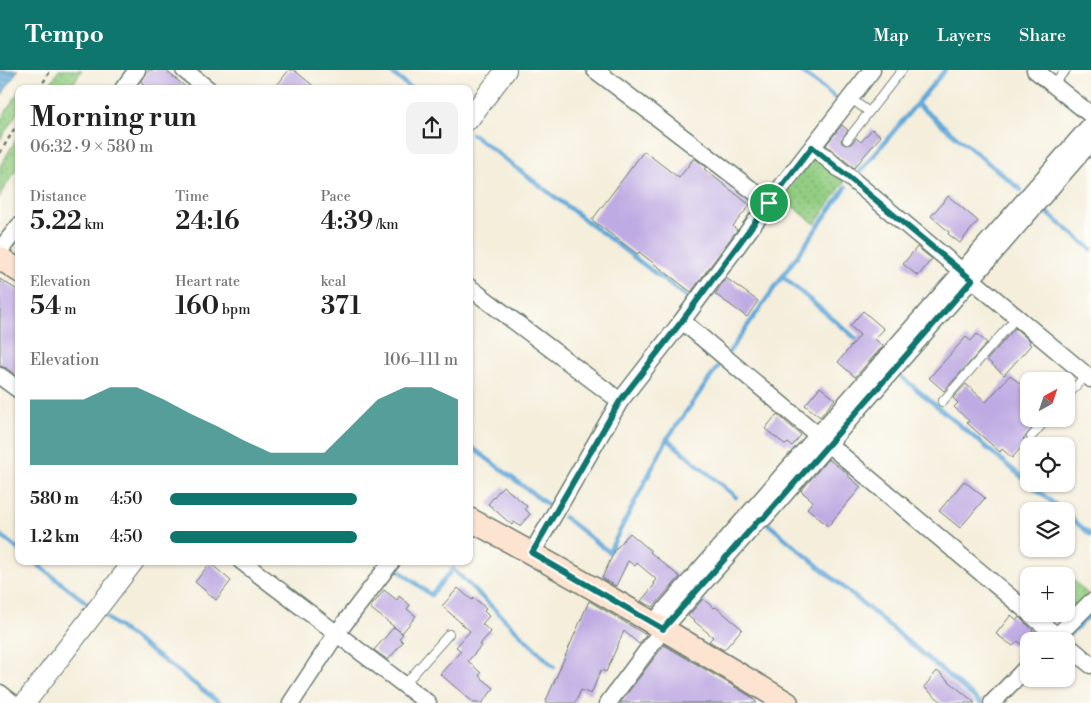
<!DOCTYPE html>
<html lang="en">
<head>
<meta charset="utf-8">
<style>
	body { margin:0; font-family:"Libre Bodoni",serif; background:#f2f2f2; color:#222; height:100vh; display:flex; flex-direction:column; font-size:19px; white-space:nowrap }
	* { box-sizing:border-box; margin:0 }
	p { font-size:16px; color:#767676 }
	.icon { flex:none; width:28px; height:28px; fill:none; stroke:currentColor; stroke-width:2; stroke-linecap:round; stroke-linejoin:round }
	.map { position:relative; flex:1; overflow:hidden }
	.drawer { position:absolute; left:15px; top:15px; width:458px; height:480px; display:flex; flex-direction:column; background:#fff; border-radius:10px; box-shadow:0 1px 4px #0004 }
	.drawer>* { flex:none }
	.needle { width:32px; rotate:40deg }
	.controls { position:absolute; left:1020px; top:302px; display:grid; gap:10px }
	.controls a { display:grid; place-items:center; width:55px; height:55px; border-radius:10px; background:#fff; box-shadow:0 1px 4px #0004; font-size:25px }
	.pin { position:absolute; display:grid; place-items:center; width:42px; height:42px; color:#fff; margin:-21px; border:2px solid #fff; border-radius:50%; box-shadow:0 1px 5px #0007 }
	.round { display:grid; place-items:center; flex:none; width:52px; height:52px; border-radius:10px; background:#f2f2f2 }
	.summary { display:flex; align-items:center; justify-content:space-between; height:85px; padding:0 15px }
	h1 { font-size:28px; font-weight:600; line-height:38px }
	.figures { display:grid; grid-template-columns:repeat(3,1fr); gap:8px; height:85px; padding:5px 15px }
	.figures div { display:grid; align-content:center }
	.figures b { font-size:25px; font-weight:600 }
	.figures small { font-size:14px; font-weight:400 }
	.figures p { font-size:14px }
	.chart { height:140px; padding:10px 15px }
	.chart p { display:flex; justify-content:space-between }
	.chart svg { width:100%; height:90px; margin-top:5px; fill:#0f766e; opacity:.7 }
	ul { padding:0 15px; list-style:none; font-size:16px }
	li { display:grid; grid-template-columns:80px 60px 1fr; align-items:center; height:38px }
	li i { height:12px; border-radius:6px; background:#0f766e }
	header { display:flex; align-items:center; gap:30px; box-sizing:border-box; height:70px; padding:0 25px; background:#0f766e; color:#fff }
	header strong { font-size:24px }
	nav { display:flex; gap:28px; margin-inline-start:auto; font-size:18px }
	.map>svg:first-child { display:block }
</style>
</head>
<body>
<header>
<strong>Tempo</strong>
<nav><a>Map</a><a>Layers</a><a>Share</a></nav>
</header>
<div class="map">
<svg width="1091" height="633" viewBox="0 0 1091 633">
	<defs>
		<pattern id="grass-dots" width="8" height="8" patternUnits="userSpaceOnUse" patternTransform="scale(1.25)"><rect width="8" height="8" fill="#92ce82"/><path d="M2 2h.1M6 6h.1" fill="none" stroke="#77a86b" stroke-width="1.8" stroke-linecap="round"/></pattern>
		<pattern id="water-rules" width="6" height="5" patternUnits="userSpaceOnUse" patternTransform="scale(1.25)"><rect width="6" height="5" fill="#63a9d9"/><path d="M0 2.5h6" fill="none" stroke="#518bb1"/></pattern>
	</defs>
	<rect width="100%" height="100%" fill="#fdfcf7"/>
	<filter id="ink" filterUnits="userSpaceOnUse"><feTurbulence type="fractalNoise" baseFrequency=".02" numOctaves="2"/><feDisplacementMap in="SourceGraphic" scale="10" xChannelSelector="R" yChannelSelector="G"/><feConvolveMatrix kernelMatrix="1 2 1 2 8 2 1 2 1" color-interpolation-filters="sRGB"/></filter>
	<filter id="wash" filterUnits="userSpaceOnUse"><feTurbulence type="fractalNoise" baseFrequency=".0096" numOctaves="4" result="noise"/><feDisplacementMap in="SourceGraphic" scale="20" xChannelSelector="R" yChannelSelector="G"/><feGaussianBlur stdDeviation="1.12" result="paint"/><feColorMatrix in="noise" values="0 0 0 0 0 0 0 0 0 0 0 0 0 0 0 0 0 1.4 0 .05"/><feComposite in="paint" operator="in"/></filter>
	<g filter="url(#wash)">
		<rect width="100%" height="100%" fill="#f4eedb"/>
		<!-- grass -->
		<g fill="url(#grass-dots)" stroke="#58865b">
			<polygon points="59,0 82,0 70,19 47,19"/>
			<polygon points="19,21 19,40 0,70 0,51"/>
			<polygon points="19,65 19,96 1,123 0,128 0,96"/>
			<polygon points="811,90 820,90 845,111 815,154 782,128"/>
			<polygon points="1063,500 1089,525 1068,546 1066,544 1066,506 1057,506"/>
		</g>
		<!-- water -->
		<polygon fill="url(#water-rules)" stroke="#417386" points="0,0 18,0 0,28"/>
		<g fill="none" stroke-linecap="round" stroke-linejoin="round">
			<!-- stream -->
			<g stroke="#63a9d9" stroke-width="4.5">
				<polyline points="388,0 412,19"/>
				<polyline points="799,0 837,29"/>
				<polyline points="917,34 1021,120"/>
				<polyline points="472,64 689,229"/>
				<polyline points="858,104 945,0"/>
				<polyline points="1044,140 1091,179"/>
				<polyline points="783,207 860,272"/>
				<polyline points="729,282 846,117"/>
				<polyline points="897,303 1029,413"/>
				<polyline points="667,369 736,427"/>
				<polyline points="469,375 548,435"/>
				<polyline points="1030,414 1063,441"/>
				<polyline points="1066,444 1091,465"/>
				<polyline points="564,447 609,482 667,369 720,294"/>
				<polyline points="767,453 981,633"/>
				<polyline points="0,465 19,480"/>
				<polyline points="33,491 87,533"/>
				<polyline points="397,499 431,525 453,499 554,597"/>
				<polyline points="107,548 220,633"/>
				<polyline points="1070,564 1091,544"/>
			</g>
		</g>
		<g id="blocks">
			<!-- building -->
			<g fill="#bfabe3">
				<polygon points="149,0 165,0 188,19 150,19 141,12"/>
				<polygon points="289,0 294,0 317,19 274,19"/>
				<polygon points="842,55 848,60 841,70 842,73 846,75 851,74 856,68 861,72 872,59 881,66 854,98 826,75"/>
				<polygon points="644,81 679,108 694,88 706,97 704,99 750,135 733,156 737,160 691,222 639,182 637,184 592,150"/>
				<polygon points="948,126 978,151 960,173 948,164 949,162 931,146"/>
				<polygon points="917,177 932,189 918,206 903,194"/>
				<polygon points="726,208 758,231 747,247 715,224"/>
				<polygon points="0,209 19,221 19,307 6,298 0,296"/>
				<polygon points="863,241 884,259 875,269 883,276 855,307 838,292 860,265 850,256"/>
				<polygon points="1015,258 1030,271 1029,273 1031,275 1004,305 987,290"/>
				<polygon points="977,264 987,273 944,321 929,308 966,267 971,271"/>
				<polygon points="1010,305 1029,321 1029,349 1040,349 1023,369 1026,372 1012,388 1002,379 1000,382 967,353 969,351 954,337 958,333 953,328 966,314 986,332"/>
				<polygon points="820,317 835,329 820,347 805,335"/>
				<polygon points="777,344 801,365 792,376 788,373 786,375 765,359"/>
				<polygon points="828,389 848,404 847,405 861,417 828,456 807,438 813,431 801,421"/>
				<polygon points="964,411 985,428 960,458 939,441"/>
				<polygon points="503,416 527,436 525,439 530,444 520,456 514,452 512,455 488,434"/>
				<polygon points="630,463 651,481 650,482 680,507 653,537 641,531 655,514 653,513 656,509 637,493 635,496 628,491 616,516 602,508 615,480"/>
				<polygon points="210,493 231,511 216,530 195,512"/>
				<polygon points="458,518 472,530 474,528 486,538 484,541 489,546 482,554 491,562 479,575 481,576 468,591 481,603 479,606 494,618 482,633 474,633 440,604 461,581 456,577 470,561 442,536"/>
				<polygon points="384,520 397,530 399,526 410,535 407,539 416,546 402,563 370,538"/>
				<polygon points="703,529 714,538 716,537 742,559 724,580 709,571 713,567 688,546"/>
				<polygon points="589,531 646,565 639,574 624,561 606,602 601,600 591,624 581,620 575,633 545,633"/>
				<polygon points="1011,545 1017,550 1019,547 1023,551 1033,560 1032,561 1042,571 1029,571 1029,581 1018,571 1013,576 996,564"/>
				<polygon points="394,557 403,564 399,568 403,572 388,590 374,580"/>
				<polygon points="664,575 750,626 757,633 620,633"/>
				<polygon points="937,601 975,633 943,633 924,617"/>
			</g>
		</g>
	</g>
	<g filter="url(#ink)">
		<use href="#blocks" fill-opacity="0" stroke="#6a7b6e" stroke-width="1"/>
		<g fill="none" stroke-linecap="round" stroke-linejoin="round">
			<!-- service casing -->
			<g stroke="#6a7b6e" stroke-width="10">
				<g id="service">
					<polyline points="1053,14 1066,0"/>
					<polyline points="850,28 869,42"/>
					<polyline points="847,70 902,0"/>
					<polyline points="1066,327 1086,305"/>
					<polyline points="942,332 1017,247"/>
					<polyline points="1031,367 1047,349"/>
					<polyline points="404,615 449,564"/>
				</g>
			</g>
			<!-- minor casing -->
			<g stroke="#6a7b6e" stroke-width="19">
				<g id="minor">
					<polyline points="184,0 208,19"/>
					<polyline points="595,0 769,133"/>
					<polyline points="1035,0 1091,45"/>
					<polyline points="123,19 137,0"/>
					<polyline points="813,77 1091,309"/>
					<polyline points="0,180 19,156"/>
					<polyline points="469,217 620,331"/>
					<polyline points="682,251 1029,543"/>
					<polyline points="0,306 19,320"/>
					<polyline points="532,483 620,331 682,251 769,133 872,0"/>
					<polyline points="241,491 428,633"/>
					<polyline points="661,544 1091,54"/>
					<polyline points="1030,544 1063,571"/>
					<polyline points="1052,571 1091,532"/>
					<polyline points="1066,574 1091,595"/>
					<polyline points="0,623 13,633"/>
					<polyline points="291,633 337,563 392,491"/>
					<polyline points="608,633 663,559 759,450 764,448 1091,72"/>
					<polyline points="992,633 1029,595"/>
				</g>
			</g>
			<!-- tertiary casing -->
			<g stroke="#6a7b6e" stroke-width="22">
				<g id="tertiary">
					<polyline points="469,49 506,0"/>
					<polyline points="25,633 134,491"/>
				</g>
			</g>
			<!-- secondary casing -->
			<g stroke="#6a7b6e" stroke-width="25">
				<g id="secondary">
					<polyline points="0,188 19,201"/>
					<path d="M469,449c108,58 213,121 318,184"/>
				</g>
			</g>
			<!-- path -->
			<g stroke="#6a7b6e" stroke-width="2.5" stroke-dasharray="4 4" stroke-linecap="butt">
				<polyline points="39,19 51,0"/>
				<polyline points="0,83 19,51"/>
			</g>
			<!-- service -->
			<use href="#service" stroke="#fff" stroke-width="8"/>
			<!-- minor -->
			<use href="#minor" stroke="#fff" stroke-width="16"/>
			<!-- tertiary -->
			<use href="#tertiary" stroke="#fff" stroke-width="20"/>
			<!-- secondary -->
			<use href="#secondary" stroke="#fde4d1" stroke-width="22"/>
		</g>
	</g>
	<g fill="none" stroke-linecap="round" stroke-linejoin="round" filter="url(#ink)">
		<!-- route casing -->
		<g stroke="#fff" stroke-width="10">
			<polygon id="route" points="812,77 972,210 764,448 759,450 663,559 532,483 620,331 682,251 769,133"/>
		</g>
		<!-- route -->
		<use href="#route" stroke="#0f766e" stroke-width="6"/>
	</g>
</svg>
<div class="controls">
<a><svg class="needle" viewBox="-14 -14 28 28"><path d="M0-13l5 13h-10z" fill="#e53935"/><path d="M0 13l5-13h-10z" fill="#767676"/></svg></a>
<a><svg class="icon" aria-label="locate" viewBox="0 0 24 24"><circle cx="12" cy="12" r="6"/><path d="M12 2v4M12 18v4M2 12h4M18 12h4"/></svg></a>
<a><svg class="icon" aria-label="layers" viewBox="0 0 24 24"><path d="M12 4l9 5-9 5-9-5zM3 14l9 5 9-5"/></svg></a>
<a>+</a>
<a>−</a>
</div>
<div class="pin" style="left:769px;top:133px;background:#1e9e55"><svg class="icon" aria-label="arrive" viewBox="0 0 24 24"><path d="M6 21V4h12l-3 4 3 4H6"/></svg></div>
<section class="drawer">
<div class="summary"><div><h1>Morning run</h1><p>06:32 · 9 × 580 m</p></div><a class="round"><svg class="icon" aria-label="share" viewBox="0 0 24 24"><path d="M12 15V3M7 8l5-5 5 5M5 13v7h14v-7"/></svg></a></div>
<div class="figures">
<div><p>Distance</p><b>5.22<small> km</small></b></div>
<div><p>Time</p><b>24:16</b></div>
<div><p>Pace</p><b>4:39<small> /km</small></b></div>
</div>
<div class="figures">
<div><p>Elevation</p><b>54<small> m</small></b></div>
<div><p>Heart rate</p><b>160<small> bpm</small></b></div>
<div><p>kcal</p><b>371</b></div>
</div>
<div class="chart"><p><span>Elevation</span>106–111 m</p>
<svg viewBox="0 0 160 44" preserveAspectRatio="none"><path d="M0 44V12L10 12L20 12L30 6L40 6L50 12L60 19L70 25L80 32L90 38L100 38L110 38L120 25L130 12L140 6L150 6L160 12V44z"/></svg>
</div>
<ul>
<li><b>580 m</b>4:50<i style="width:65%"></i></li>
<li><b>1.2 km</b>4:50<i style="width:65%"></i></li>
</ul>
</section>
</div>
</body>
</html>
